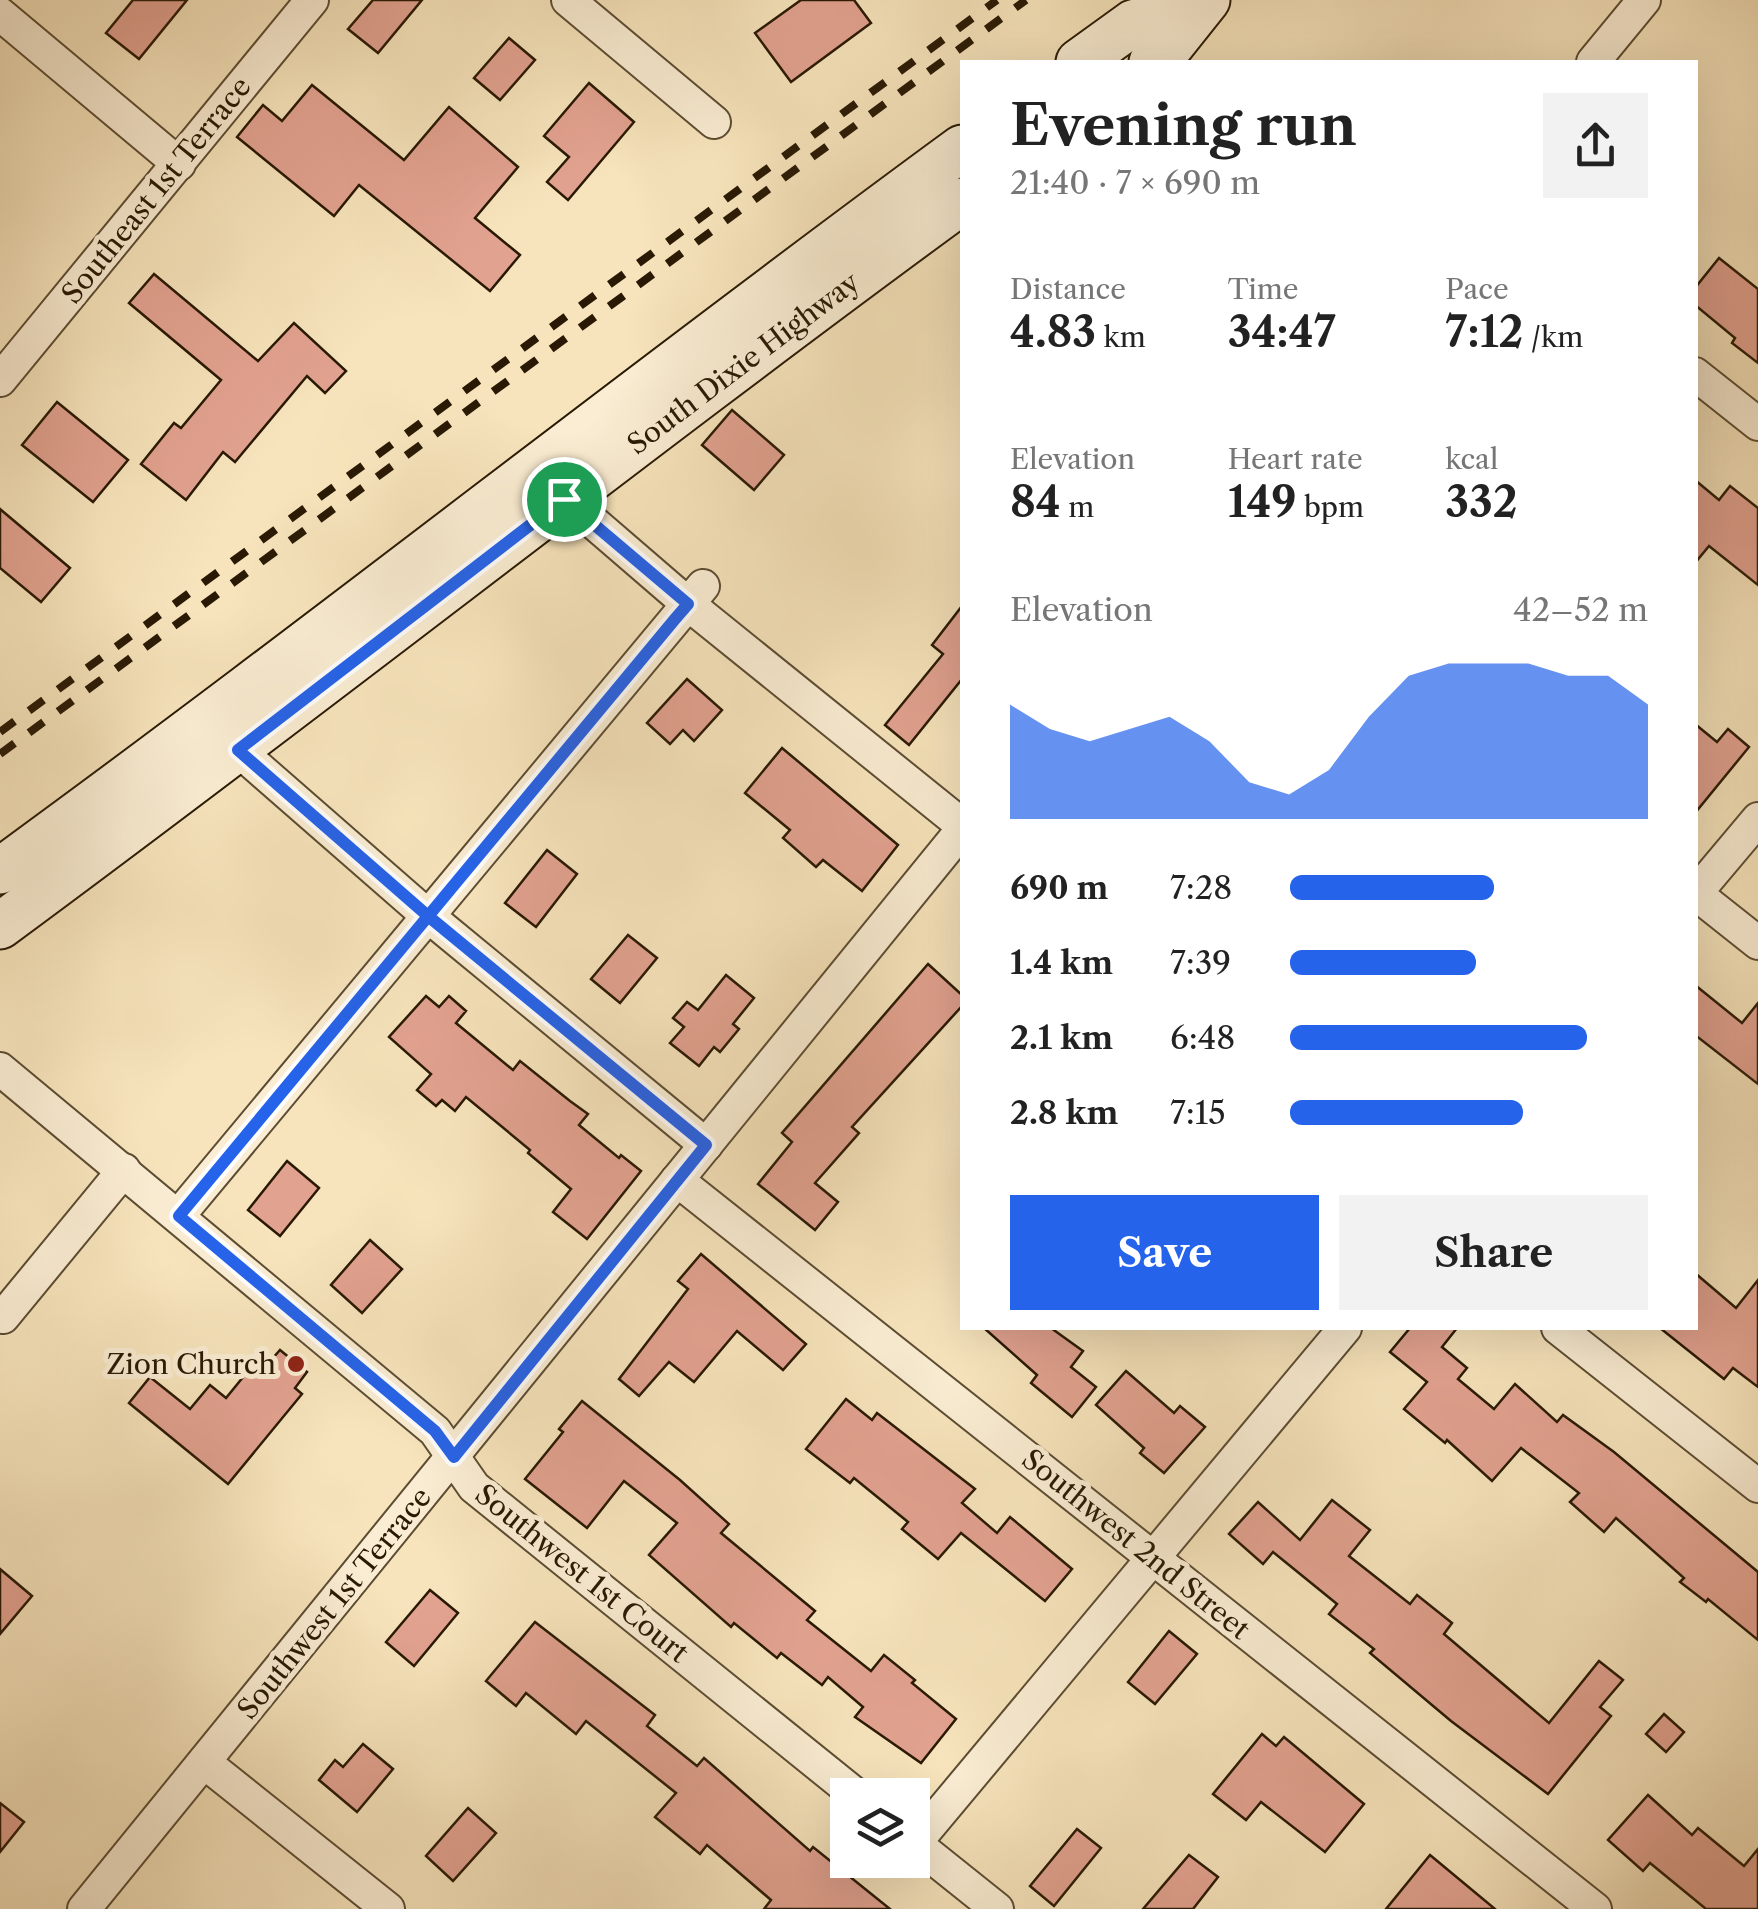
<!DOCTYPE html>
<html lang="en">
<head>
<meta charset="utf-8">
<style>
	body { margin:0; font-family:"Libre Caslon Text",serif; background:#f2f2f2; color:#222; height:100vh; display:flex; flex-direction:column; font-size:38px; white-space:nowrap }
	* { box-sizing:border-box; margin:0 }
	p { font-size:32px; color:#767676 }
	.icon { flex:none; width:55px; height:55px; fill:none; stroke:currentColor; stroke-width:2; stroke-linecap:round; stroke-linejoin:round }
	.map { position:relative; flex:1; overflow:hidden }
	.details { position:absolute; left:960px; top:60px; width:738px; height:1270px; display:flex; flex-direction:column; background:#fff; border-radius:0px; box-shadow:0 10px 40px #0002 }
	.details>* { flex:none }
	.tools { position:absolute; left:830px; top:1778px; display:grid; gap:20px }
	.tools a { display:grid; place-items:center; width:100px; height:100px; border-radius:0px; background:#fff; box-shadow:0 10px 40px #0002; font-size:50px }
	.pin { position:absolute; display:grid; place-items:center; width:85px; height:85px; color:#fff; margin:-42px; border:5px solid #fff; border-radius:50%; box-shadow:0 2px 10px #0007 }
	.round { display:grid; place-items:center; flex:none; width:105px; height:105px; border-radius:0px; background:#f2f2f2 }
	.summary { display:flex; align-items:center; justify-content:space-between; height:170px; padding:0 50px }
	h1 { font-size:55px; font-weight:700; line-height:75px }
	.metrics { display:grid; grid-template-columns:repeat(3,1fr); gap:15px; height:170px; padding:10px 50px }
	.metrics div { display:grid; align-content:center }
	.metrics b { font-size:42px; font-weight:700 }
	.metrics small { font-size:28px; font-weight:400 }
	.metrics p { font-size:28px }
	.chart { height:280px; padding:20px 50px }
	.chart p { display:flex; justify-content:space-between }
	.chart svg { width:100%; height:180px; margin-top:10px; fill:#2563eb; opacity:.7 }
	.cta { display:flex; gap:20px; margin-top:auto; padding:20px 50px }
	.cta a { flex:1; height:115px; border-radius:0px; background:#2563eb; color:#fff; font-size:40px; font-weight:700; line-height:115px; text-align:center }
	.cta a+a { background:#f2f2f2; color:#222 }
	ul { padding:0 50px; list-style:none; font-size:32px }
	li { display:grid; grid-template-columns:160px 120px 1fr; align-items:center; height:75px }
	li i { height:25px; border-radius:12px; background:#2563eb }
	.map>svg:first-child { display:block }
</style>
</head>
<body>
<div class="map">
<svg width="1758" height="1909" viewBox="0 0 1758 1909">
	<rect width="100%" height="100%" fill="#f7e4bc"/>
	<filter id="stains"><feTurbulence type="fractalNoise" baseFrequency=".002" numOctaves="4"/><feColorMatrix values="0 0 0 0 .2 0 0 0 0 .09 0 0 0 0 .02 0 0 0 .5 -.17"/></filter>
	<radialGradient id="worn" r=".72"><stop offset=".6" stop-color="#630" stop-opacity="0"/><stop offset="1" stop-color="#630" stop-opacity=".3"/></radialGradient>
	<!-- building -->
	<g fill="#e2a290" stroke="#291904" stroke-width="2.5">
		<polygon points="133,0 187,0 139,59 106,33"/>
		<polygon points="373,0 422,0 378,53 348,29"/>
		<polygon points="801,0 854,0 871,23 791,82 755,33"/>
		<polygon points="509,38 535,60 500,100 474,78"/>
		<polygon points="589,83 634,122 568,200 547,182 569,157 544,136"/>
		<polygon points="312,85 404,160 449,107 518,167 475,218 520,255 490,291 359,185 334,216 237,137 263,105 282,121"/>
		<polygon points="1719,258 1758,289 1758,363 1732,343 1735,338 1695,305 1695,288"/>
		<polygon points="154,274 258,361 294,323 346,371 325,393 307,376 235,462 223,452 186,500 141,464 174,423 181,428 221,380 129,303"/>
		<polygon points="57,402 128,460 93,502 22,445"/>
		<polygon points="732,410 784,455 754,490 702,445"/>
		<polygon points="1695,480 1719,500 1730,486 1758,508 1758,585 1709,546 1695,563"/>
		<polygon points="0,509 70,568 41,602 0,568"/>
		<polygon points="962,606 962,679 909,745 885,725 943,654 932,645"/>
		<polygon points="687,679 722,710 694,741 683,730 670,744 647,723"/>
		<polygon points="1695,724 1717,742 1728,729 1749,747 1695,813"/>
		<polygon points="782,748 898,845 862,891 823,860 816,867 783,838 790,830 745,793"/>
		<polygon points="547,850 577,874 536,927 505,903"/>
		<polygon points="628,935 657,958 620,1003 591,979"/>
		<polygon points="928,964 962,995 962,1006 852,1127 859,1133 815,1183 838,1202 815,1230 758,1184 792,1142 782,1133"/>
		<polygon points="726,975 754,998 733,1024 739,1029 720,1052 714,1047 699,1066 670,1043 684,1027 673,1018 687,1002 698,1010"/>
		<polygon points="1695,985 1742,1023 1758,1003 1758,1084 1695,1035"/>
		<polygon points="426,996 439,1007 449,996 466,1011 456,1023 513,1070 520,1061 570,1101 588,1114 579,1125 619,1158 621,1155 641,1171 587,1239 553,1212 571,1189 528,1153 530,1150 466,1097 455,1111 442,1100 436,1106 417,1090 431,1074 389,1037"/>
		<polygon points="287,1161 319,1188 280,1236 248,1210"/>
		<polygon points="370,1240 402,1269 362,1313 331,1285"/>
		<polygon points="701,1254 806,1344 783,1370 737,1331 694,1382 669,1362 639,1396 619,1379 688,1289 678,1281"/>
		<polygon points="1695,1273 1736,1308 1758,1280 1758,1387 1733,1368 1724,1379 1660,1328 1695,1328"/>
		<polygon points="984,1328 1051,1328 1083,1351 1071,1367 1096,1387 1072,1417 1031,1383 1037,1375"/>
		<polygon points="1410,1328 1457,1328 1442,1347 1467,1368 1458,1379 1494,1409 1515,1384 1557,1422 1563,1415 1614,1452 1758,1572 1758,1640 1708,1599 1706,1602 1680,1582 1684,1578 1616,1518 1604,1532 1570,1502 1579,1493 1521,1448 1492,1481 1447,1440 1445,1443 1404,1409 1427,1382 1390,1352"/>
		<polygon points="280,1350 307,1372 295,1388 302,1394 228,1484 129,1403 150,1377 190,1409 210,1385 226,1398 257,1360 265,1367"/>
		<polygon points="1126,1371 1174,1413 1180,1406 1205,1427 1164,1473 1140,1453 1144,1448 1096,1405"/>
		<polygon points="846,1399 872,1420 877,1413 975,1489 962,1503 997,1533 1010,1517 1072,1569 1045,1601 961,1533 938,1559 902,1529 908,1522 854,1478 850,1483 806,1449"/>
		<polygon points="582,1401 680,1480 729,1524 721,1533 815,1611 807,1620 871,1671 884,1655 915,1680 912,1683 956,1719 921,1763 855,1717 863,1707 828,1677 822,1685 781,1653 777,1658 734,1623 731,1627 649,1555 677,1523 624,1481 587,1528 525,1479 563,1432 559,1429"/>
		<polygon points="1332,1500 1370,1530 1349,1556 1410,1604 1417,1595 1452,1623 1444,1634 1549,1723 1599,1661 1623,1680 1600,1707 1611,1716 1548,1794 1451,1721 1370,1653 1374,1649 1329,1614 1337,1604 1273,1552 1263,1564 1229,1534 1258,1502 1300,1540"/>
		<polygon points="0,1569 32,1596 0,1634"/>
		<polygon points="430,1590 458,1613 414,1666 386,1642"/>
		<polygon points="535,1622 655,1715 647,1726 697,1766 704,1758 810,1851 813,1847 890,1909 764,1909 771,1900 707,1845 700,1854 655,1817 676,1793 586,1721 576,1734 526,1693 516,1706 486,1681"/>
		<polygon points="1169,1631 1197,1654 1155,1704 1128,1682"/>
		<polygon points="1664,1714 1684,1732 1666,1752 1646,1734"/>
		<polygon points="1262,1734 1276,1746 1284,1737 1364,1804 1325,1852 1261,1802 1246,1820 1213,1794"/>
		<polygon points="363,1744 393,1769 357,1812 319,1780 335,1760 343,1767"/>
		<polygon points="1648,1795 1692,1835 1698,1828 1744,1866 1758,1849 1758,1909 1706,1909 1650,1863 1643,1871 1608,1840"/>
		<polygon points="0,1803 24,1822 0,1852"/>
		<polygon points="468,1808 496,1833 453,1881 426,1856"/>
		<polygon points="1077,1829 1101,1848 1054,1906 1030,1886"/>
		<polygon points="1189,1855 1218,1877 1193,1909 1143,1909"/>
		<polygon points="1430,1855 1495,1909 1386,1909"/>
	</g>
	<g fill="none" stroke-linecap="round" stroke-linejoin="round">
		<!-- street casing -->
		<g stroke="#5c4c32" stroke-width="36">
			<g id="street">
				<polyline points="568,0 714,122"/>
				<polyline points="0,14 179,164"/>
				<polyline points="1593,62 1644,0"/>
				<polyline points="1695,374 1758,424"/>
				<polyline points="0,380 312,0"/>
				<polyline points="550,485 688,604 962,825"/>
				<polyline points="238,750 428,916 706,1145"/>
				<polyline points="1695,893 1758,943"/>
				<polyline points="1695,894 1758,819"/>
				<polyline points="0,1069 435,1431 474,1487 856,1795"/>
				<polyline points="677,1180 1595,1909"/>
				<polyline points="179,1215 703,586"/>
				<polyline points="3,1317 124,1170"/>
				<polyline points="1558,1328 1758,1486"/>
				<polyline points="204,1762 388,1909"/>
				<polyline points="912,1841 997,1909"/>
				<polyline points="915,1843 1345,1328"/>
				<polyline points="84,1909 962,830"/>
			</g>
		</g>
		<!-- secondary casing -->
		<g stroke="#291904" stroke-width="49">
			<g id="secondary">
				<polyline points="1079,62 1133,23 1206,0"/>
				<polyline points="1152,62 1164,54 1207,0"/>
				<path d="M0,871c324,-236 638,-486 962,-723"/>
				<path d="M0,926c323,-238 638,-488 962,-725"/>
			</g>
		</g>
		<!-- street -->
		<use href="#street" stroke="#faedd3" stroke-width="32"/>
		<!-- secondary -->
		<use href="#secondary" stroke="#faedd3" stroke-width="45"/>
		<!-- rail -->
		<g stroke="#291904" stroke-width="8" stroke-dasharray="18 18" stroke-linecap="butt">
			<polyline points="0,732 997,0"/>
			<polyline points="0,754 1026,0"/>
		</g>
	</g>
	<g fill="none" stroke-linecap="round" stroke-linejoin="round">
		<!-- route casing -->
		<g stroke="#fff" stroke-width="20">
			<path id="route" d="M564,499l124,105 -13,15c-165,199 -331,397 -496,597l256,215 19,26 252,-312 -278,-229 -190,-166 326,-251"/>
		</g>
		<!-- route -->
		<use href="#route" stroke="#2563eb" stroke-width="12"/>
	</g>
	<!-- markers -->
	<circle fill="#8f2418" stroke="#faedd3" stroke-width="4" cx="296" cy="1364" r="10"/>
	<g text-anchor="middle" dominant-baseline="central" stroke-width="10" stroke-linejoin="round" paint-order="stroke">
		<!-- street labels -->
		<g font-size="28" fill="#291904" stroke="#faedd3">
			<text transform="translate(156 190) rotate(-51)">Southeast 1st Terrace</text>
			<text transform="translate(743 363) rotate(-37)">South Dixie Highway</text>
			<text transform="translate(1136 1544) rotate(39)">Southwest 2nd Street</text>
			<text transform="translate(582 1573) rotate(39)">Southwest 1st Court</text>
			<text transform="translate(334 1603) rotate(-51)">Southwest 1st Terrace</text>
		</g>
		<!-- poi labels -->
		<g font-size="28" fill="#291904" stroke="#faedd3" text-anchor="end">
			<text x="276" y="1364">Zion Church</text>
		</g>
	</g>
	<rect width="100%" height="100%" filter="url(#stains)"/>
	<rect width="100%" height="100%" fill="url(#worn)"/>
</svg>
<div class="tools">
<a><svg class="icon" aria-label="layers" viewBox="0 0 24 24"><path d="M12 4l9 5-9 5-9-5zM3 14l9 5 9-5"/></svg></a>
</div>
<div class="pin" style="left:564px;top:499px;background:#1e9e55"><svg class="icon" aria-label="arrive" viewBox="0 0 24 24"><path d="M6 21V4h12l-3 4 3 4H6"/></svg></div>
<section class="details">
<div class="summary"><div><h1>Evening run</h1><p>21:40 · 7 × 690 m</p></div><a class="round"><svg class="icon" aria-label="share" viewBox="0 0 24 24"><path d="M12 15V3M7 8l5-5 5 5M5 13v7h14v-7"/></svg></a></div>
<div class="metrics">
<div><p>Distance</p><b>4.83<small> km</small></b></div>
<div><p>Time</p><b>34:47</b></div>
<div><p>Pace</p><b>7:12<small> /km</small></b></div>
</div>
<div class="metrics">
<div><p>Elevation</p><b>84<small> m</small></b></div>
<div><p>Heart rate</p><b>149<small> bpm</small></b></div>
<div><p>kcal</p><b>332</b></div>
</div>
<div class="chart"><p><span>Elevation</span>42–52 m</p>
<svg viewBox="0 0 160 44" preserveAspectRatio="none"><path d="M0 44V16L10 22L20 25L30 22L40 19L50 25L60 35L70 38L80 32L90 19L100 9L110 6L120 6L130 6L140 9L150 9L160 16V44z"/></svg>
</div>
<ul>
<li><b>690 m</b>7:28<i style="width:57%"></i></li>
<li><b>1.4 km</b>7:39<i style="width:52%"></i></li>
<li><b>2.1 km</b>6:48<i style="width:83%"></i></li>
<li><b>2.8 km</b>7:15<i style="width:65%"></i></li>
</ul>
<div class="cta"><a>Save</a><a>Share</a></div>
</section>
</div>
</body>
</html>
